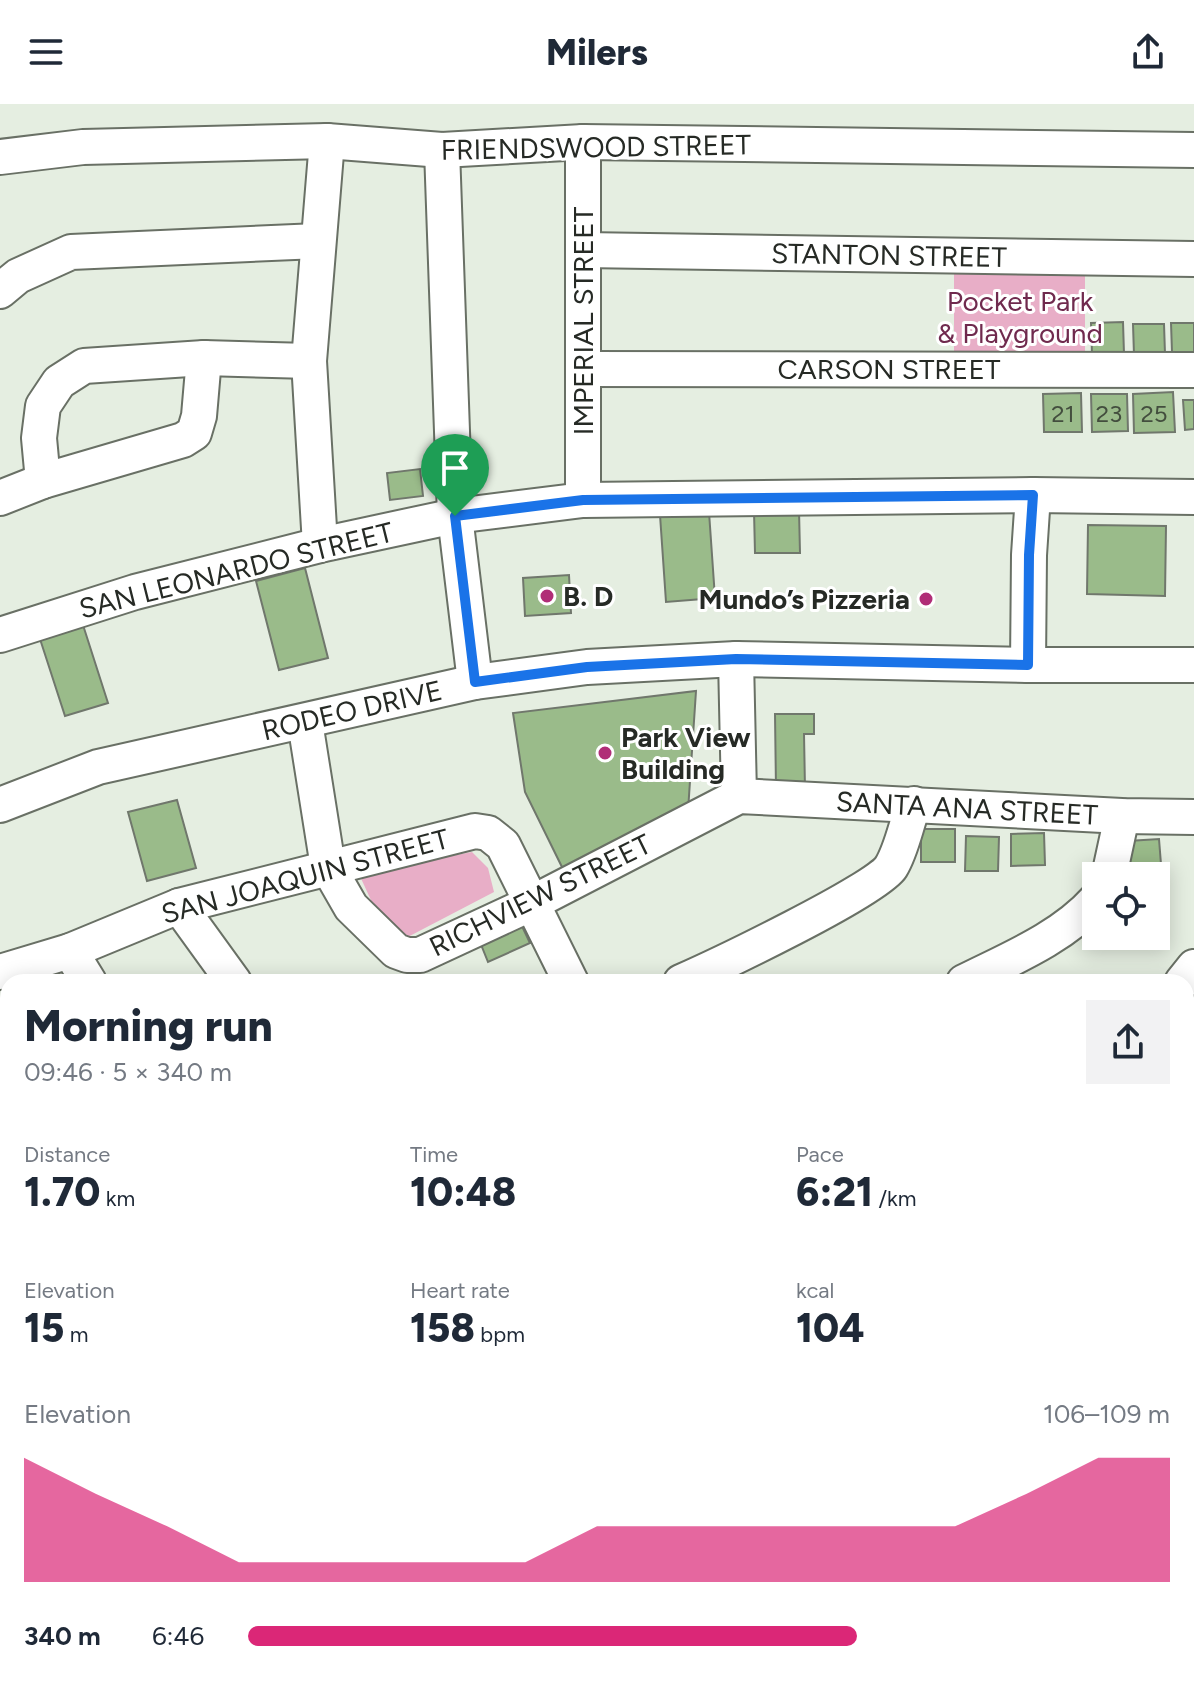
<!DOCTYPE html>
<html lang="en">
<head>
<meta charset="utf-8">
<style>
	body { margin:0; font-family:Figtree,sans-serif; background:#f2f2f3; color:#1f2937; height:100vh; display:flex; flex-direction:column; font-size:30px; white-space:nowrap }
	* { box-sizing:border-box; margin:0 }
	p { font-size:26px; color:#747a83 }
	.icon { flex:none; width:44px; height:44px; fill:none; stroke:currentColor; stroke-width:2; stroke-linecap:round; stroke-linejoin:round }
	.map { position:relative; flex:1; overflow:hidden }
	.panel { position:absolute; left:0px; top:870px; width:1194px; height:710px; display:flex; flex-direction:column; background:#fff; border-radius:24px 24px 0 0; box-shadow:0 4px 20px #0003 }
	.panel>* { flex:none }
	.controls { position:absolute; left:1082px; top:758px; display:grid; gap:16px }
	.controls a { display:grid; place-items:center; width:88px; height:88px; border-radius:0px; background:#fff; box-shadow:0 4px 20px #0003; font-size:40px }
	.pin { position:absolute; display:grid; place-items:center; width:68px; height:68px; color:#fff; margin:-82px -34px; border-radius:50% 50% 50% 0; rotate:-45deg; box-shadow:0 0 8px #0007 }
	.pin .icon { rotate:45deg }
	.round { display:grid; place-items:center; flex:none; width:84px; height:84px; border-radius:0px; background:#f2f2f3 }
	.summary { display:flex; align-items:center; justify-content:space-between; height:136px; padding:0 24px }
	h1 { font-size:44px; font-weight:800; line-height:60px }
	.figures { display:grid; grid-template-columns:repeat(3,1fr); gap:12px; height:136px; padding:8px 24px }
	.figures div { display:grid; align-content:center }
	.figures b { font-size:40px; font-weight:800 }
	.figures small { font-size:22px; font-weight:400 }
	.figures p { font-size:22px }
	.chart { height:224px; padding:16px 24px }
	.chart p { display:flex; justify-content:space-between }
	.chart svg { width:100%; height:144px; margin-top:8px; fill:#db2777; opacity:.7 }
	ul { padding:0 24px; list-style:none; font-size:26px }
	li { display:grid; grid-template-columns:128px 96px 1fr; align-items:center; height:60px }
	li i { height:20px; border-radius:10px; background:#db2777 }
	header { display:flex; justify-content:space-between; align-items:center; height:104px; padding:0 24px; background:#fff; font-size:36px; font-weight:800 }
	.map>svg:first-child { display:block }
</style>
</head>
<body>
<header><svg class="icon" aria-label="menu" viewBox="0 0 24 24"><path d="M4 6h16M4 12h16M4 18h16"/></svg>Milers<svg class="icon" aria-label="share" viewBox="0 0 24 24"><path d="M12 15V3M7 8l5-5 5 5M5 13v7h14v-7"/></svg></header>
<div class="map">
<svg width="1194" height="1579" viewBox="0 0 1194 1579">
	<rect width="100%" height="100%" fill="#e5eee1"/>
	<!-- green -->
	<g fill="#e8aec7">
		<rect x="954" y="170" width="131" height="87"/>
		<polygon points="472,748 488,764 494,788 402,836 380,816 359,770"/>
	</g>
	<!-- building -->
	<g fill="#9abb8a" stroke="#70776c" stroke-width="2">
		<polygon points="1123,218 1124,250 1092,251 1091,219"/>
		<polygon points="1171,219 1194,219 1194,248 1172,248"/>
		<polygon points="1133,220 1164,220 1165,250 1134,251"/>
		<polygon points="1173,288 1175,328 1134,329 1133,290"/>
		<polygon points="1081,289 1082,328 1044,328 1043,290"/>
		<polygon points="1091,290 1127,290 1128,327 1092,328"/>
		<polygon points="1183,296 1194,296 1194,325 1185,326"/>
		<polygon points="420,365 423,392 390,396 387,369"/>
		<polygon points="799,406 800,449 755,449 754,407"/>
		<polygon points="709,408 715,494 666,498 660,411"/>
		<polygon points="1088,421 1166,422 1165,492 1087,490"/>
		<polygon points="305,464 328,554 279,566 256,477"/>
		<polygon points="569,471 571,509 525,512 523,474"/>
		<polygon points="83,521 108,599 65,612 40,535"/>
		<polygon points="696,587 688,707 572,765 562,763 525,688 513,609"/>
		<polygon points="775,610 814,610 814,630 804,630 805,685 776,685"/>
		<polygon points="177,696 196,764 147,777 128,708"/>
		<rect x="921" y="725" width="34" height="33"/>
		<polygon points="1044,729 1045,761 1011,762 1011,730"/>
		<polygon points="966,732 999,733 998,767 965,767"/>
		<polygon points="1159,735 1162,773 1131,772 1128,737"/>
		<polygon points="520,818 530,839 488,858 480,838"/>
	</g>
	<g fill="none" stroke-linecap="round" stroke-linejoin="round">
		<!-- street casing -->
		<g stroke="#697065" stroke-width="38">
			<g id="street">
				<polyline points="583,38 583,396"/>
				<polyline points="442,46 455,412 475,578"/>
				<polyline points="0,53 83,43 327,37 442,46 583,38 1194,46"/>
				<polyline points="583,146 1194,155"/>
				<polyline points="0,187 18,172 71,148 318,137"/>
				<polyline points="583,265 1194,266"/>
				<polyline points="43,377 39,334 43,302 59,278 84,262 204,254 309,257"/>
				<polyline points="0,394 43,377 183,336 194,329 199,312 204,254"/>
				<polyline points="320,441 309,257 327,37"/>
				<polyline points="0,531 135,488 320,441 455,412 583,396 1033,391 1194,393"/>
				<polyline points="736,555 739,692"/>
				<polyline points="1028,561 1029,451 1033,391"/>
				<polyline points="305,618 328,763 351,803 396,847 407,851 420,851 532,799 739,692 1122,712 1194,713"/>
				<polyline points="0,701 98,663 475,578 587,563 736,555 1028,561 1194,561"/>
				<polyline points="1109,772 1122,712"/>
				<polyline points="179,802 234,878"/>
				<polyline points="70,847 89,878"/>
				<polyline points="0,868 70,847 179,802 475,727 488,729 503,741 571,878"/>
				<path d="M681,878c34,-15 196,-92 210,-115 11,-18 15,-43 23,-63"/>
				<path d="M964,878c46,-23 98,-44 132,-82"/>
				<polyline points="1182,878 1194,863"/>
				<polyline points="0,969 8,979"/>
				<polyline points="1186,1014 1194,1010"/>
				<polyline points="1186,1148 1194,1144"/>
				<polyline points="0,1150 8,1160"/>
				<polyline points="1186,1278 1194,1274"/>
				<polyline points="0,1321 8,1330"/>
				<polyline points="1186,1519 1194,1517"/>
				<polyline points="0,1552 8,1562"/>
				<polyline points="181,1572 202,1579"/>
				<polyline points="1156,1572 1159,1579"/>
				<polyline points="26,1579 47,1572"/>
				<polyline points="575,1579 591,1572"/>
				<polyline points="1022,1579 1038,1572"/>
			</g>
		</g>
		<!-- street -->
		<use href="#street" stroke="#fff" stroke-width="34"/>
	</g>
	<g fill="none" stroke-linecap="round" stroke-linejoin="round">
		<!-- route casing -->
		<g stroke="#fff" stroke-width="16">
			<polygon id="route" points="1033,391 1029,451 1028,561 736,555 587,563 475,578 455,412 583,396"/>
		</g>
		<!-- route -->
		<use href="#route" stroke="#1a73e8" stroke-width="10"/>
	</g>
	<!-- markers -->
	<g fill="#b02d77" stroke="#fff" stroke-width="3">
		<circle cx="547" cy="492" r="8"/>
		<circle cx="926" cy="495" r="8"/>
		<circle cx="605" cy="649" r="8"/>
	</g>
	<g text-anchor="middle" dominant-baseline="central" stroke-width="6" stroke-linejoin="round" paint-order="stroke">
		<!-- number labels -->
		<g font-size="24" fill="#434e3e">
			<text x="1063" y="309">21</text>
			<text x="1109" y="309">23</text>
			<text x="1154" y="309">25</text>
		</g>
		<!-- street labels -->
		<g font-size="28" fill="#262a25" stroke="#fff">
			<text transform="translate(596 43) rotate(-1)">FRIENDSWOOD STREET</text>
			<text transform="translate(889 151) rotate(1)">STANTON STREET</text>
			<text transform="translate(583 217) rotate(-90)">IMPERIAL STREET</text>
			<text x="889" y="265">CARSON STREET</text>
			<text transform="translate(236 466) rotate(-14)">SAN LEONARDO STREET</text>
			<text transform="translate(352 606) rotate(-13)">RODEO DRIVE</text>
			<text transform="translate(967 704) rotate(3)">SANTA ANA STREET</text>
			<text transform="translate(305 772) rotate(-15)">SAN JOAQUIN STREET</text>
			<text transform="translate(540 791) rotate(-26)">RICHVIEW STREET</text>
		</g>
		<!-- park labels -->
		<g font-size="28" fill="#702a4e" stroke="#fff">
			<text x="1020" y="197">Pocket Park<tspan x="1020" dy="32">&amp; Playground</tspan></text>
		</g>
		<!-- poi labels -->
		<g font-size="28" font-weight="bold" fill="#262a25" stroke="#fff" text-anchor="start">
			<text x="563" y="492">B. D</text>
			<text x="910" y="495" text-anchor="end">Mundo’s Pizzeria</text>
			<text x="621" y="633">Park View<tspan x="621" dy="32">Building</tspan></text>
		</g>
	</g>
</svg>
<div class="controls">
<a><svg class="icon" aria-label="locate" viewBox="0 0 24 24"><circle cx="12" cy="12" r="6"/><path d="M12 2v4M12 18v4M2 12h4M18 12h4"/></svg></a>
</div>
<div class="pin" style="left:455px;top:412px;background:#1e9e55"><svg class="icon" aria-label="arrive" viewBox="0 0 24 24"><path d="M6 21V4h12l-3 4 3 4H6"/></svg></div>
<section class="panel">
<div class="summary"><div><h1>Morning run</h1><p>09:46 · 5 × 340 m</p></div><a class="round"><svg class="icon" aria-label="share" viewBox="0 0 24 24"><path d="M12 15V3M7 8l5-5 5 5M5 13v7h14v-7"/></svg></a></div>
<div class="figures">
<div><p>Distance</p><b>1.70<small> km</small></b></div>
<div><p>Time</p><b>10:48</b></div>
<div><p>Pace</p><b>6:21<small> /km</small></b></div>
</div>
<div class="figures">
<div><p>Elevation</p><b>15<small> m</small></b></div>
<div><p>Heart rate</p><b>158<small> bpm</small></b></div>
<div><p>kcal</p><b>104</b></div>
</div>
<div class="chart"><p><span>Elevation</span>106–109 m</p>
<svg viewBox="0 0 160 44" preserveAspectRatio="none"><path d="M0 44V6L10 17L20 27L30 38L40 38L50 38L60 38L70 38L80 27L90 27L100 27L110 27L120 27L130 27L140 17L150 6L160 6V44z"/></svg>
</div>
<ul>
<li><b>340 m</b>6:46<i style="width:66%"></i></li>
</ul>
</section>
</div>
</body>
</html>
